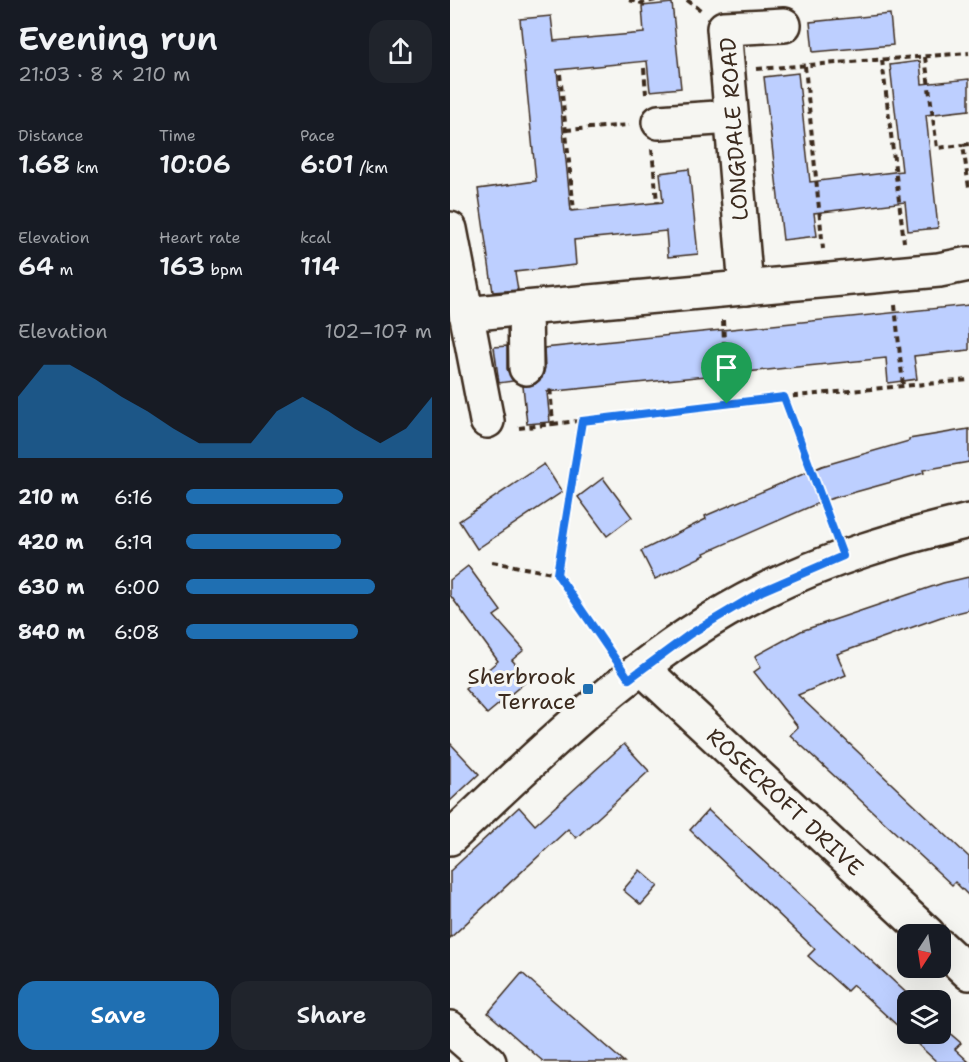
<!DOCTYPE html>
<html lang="en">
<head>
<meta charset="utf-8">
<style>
	body { margin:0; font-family:"Shantell Sans",sans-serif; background:#20242c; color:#f1f3f6; height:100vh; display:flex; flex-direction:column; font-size:22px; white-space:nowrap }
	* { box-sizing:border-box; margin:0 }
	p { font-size:20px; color:#9ea1a6 }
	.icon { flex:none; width:33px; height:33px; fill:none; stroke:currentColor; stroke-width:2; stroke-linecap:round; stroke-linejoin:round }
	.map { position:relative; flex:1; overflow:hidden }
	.details { display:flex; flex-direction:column; background:#171b24; width:450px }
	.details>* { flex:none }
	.needle { width:39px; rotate:192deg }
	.fabs { position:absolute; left:447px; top:924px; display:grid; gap:12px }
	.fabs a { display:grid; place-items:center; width:54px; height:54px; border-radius:12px; background:#171b24; box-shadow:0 6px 24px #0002; font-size:30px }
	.pin { position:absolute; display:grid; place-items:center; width:51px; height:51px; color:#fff; margin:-62px -26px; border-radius:50% 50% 50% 0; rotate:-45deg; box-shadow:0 0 6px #0007 }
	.pin .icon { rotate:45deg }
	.round { display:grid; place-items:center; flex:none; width:63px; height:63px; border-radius:18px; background:#20242c }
	.headline { display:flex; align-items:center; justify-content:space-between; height:102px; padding:0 18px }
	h1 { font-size:33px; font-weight:600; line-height:45px }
	.stats { display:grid; grid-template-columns:repeat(3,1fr); gap:9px; height:102px; padding:6px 18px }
	.stats div { display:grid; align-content:center }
	.stats b { font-size:26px; font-weight:600 }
	.stats small { font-size:16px; font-weight:400 }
	.stats p { font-size:16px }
	.chart { height:168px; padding:12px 18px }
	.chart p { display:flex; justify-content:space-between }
	.chart svg { width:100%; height:108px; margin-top:6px; fill:#1f6fb2; opacity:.7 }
	.button { display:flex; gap:12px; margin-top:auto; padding:12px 18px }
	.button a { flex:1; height:69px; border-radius:18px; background:#1f6fb2; color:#fff; font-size:24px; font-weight:600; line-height:69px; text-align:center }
	.button a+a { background:#20242c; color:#f1f3f6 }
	ul { padding:0 18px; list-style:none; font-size:20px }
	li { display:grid; grid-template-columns:96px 72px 1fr; align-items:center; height:45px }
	li i { height:15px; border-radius:8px; background:#1f6fb2 }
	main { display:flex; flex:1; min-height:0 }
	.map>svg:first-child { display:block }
</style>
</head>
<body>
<main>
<section class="details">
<div class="headline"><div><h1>Evening run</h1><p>21:03 · 8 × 210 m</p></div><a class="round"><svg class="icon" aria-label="share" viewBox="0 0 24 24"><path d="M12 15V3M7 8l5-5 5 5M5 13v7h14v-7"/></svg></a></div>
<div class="stats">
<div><p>Distance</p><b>1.68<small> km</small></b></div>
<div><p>Time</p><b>10:06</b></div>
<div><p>Pace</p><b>6:01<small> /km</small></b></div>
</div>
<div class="stats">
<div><p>Elevation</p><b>64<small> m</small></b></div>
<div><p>Heart rate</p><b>163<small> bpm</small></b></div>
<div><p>kcal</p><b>114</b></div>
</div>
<div class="chart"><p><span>Elevation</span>102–107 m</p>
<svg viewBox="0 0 160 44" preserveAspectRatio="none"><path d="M0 44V19L10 6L20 6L30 12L40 19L50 25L60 32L70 38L80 38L90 38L100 25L110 19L120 25L130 32L140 38L150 32L160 19V44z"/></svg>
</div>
<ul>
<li><b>210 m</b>6:16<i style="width:64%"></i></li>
<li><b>420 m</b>6:19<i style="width:63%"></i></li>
<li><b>630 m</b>6:00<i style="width:77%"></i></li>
<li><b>840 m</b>6:08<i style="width:70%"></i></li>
</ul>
<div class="button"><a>Save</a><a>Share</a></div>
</section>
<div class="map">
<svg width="519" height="1062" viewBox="0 0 519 1062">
	<rect width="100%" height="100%" fill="#f6f6f2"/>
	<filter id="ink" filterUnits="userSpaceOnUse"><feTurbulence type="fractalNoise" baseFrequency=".0167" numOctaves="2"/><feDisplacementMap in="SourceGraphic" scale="12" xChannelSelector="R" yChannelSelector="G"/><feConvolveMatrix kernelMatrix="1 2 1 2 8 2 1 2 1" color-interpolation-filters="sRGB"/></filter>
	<g filter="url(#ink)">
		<!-- building -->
		<g fill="#bdcfff" stroke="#3b2a1e" stroke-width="1.5">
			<polygon points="222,3 231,88 200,91 197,61 107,70 121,211 213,202 210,173 239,169 248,254 218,257 216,231 124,240 126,265 65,272 68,290 43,292 28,189 86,181 70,19 101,16 104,41 194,33 192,6"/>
			<polygon points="440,14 443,45 363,52 360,22"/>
			<polygon points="470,61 472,84 519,79 519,110 476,115 488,228 458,231 455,202 364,213 367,236 333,240 314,77 348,73 360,182 452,171 440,65"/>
			<polygon points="519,305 519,350 464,356 467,379 438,383 436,358 97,392 100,422 77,424 73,386 85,384 92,378 95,368 94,348"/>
			<polygon points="57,346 57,369 63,381 49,383 44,347"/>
			<polygon points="519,429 519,462 473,470 474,473 373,501 254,553 255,555 205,579 191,551 256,519 255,516 372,466 459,441 459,439"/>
			<polygon points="94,464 112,492 27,549 9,521"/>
			<polygon points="153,478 182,517 157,536 128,497"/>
			<polygon points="18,566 51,611 44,616 74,650 62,660 79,679 37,714 15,689 48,661 0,595 0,580"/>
			<polygon points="519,577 519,610 491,617 387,654 396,675 348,695 519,857 519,896 505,882 502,885 340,735 348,727 304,672 311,667 305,656 351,631 493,583"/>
			<polygon points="0,743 29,774 0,801"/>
			<polygon points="174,744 199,771 126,838 118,829 0,938 0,871 69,807 85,825"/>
			<polygon points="258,810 464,1000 458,1000 458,1034 490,1034 490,1025 511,1043 505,1049 519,1062 487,1062 403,985 397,991 358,956 365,949 240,830"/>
			<polygon points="190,870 208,886 191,905 173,890"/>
			<polygon points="72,973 98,996 174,1062 94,1062 88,1057 38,1013"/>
		</g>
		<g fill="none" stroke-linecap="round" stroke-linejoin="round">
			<!-- minor casing -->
			<g stroke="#3b2a1e" stroke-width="38">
				<g id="minor">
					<polyline points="209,122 281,117"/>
					<polyline points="0,229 37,421"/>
					<polyline points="296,288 274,28 334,25"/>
					<polyline points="16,314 75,308"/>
					<polyline points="76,368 75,308 489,270 519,264"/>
					<polyline points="193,669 478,934"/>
					<path d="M0,838c96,-90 193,-188 313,-247 66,-33 135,-53 206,-70"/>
					<polyline points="490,946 519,973"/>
					<polyline points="0,1028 39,1062"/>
				</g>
			</g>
			<!-- path -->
			<g stroke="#3b2a1e" stroke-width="4" stroke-dasharray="6 4.5" stroke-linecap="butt">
				<polyline points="179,0 192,3 206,0"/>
				<polyline points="237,0 252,11"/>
				<polyline points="475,57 487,148 513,145"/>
				<polyline points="432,60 454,242"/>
				<polyline points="355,66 373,249"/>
				<polyline points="194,68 196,94"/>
				<polyline points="307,69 519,53"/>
				<polyline points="110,74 124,211"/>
				<polyline points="116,130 179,125"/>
				<polyline points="519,144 513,145 519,188"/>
				<polyline points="202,149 207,202"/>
				<polyline points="445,305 453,386"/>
				<polyline points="273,320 277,404"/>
				<polyline points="334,397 383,529"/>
				<polyline points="132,421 107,574 161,653"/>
				<polyline points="103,424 334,397 519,380"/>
				<polyline points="69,428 103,424 100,386"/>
				<polyline points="42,562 107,574"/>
			</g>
			<!-- minor -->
			<use href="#minor" stroke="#f6f6f2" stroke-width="33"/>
		</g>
	</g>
	<g fill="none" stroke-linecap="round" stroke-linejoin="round" filter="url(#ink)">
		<!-- route casing -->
		<g stroke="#fff" stroke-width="12">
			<polygon id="route" points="334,397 393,556 312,591 240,634 179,679 107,574 132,421"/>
		</g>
		<!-- route -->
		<use href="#route" stroke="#1a73e8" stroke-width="8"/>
	</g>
	<!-- markers -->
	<rect fill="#1f6fb2" stroke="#f6f6f2" stroke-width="2" x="132" y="683" width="12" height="12" rx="3"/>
	<g text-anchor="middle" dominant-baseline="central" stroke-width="6" stroke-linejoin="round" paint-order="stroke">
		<!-- street labels -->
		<g font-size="22" fill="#3b2a1e" stroke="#f6f6f2">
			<text transform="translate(284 129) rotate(-94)">LONGDALE ROAD</text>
			<text transform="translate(335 802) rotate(43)">ROSECROFT DRIVE</text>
		</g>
		<!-- poi labels -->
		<g font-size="22" fill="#3b2a1e" stroke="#f6f6f2" text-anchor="end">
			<text x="126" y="676">Sherbrook<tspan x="126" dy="25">Terrace</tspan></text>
		</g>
	</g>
</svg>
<div class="fabs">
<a><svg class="needle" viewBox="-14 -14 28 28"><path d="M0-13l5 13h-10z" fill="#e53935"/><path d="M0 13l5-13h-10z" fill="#9ea1a6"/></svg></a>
<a><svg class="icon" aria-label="layers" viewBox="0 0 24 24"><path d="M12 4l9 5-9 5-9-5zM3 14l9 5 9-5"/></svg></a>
</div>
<div class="pin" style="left:277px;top:404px;background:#1e9e55"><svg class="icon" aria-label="arrive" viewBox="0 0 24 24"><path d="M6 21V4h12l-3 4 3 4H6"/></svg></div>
</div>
</main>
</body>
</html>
